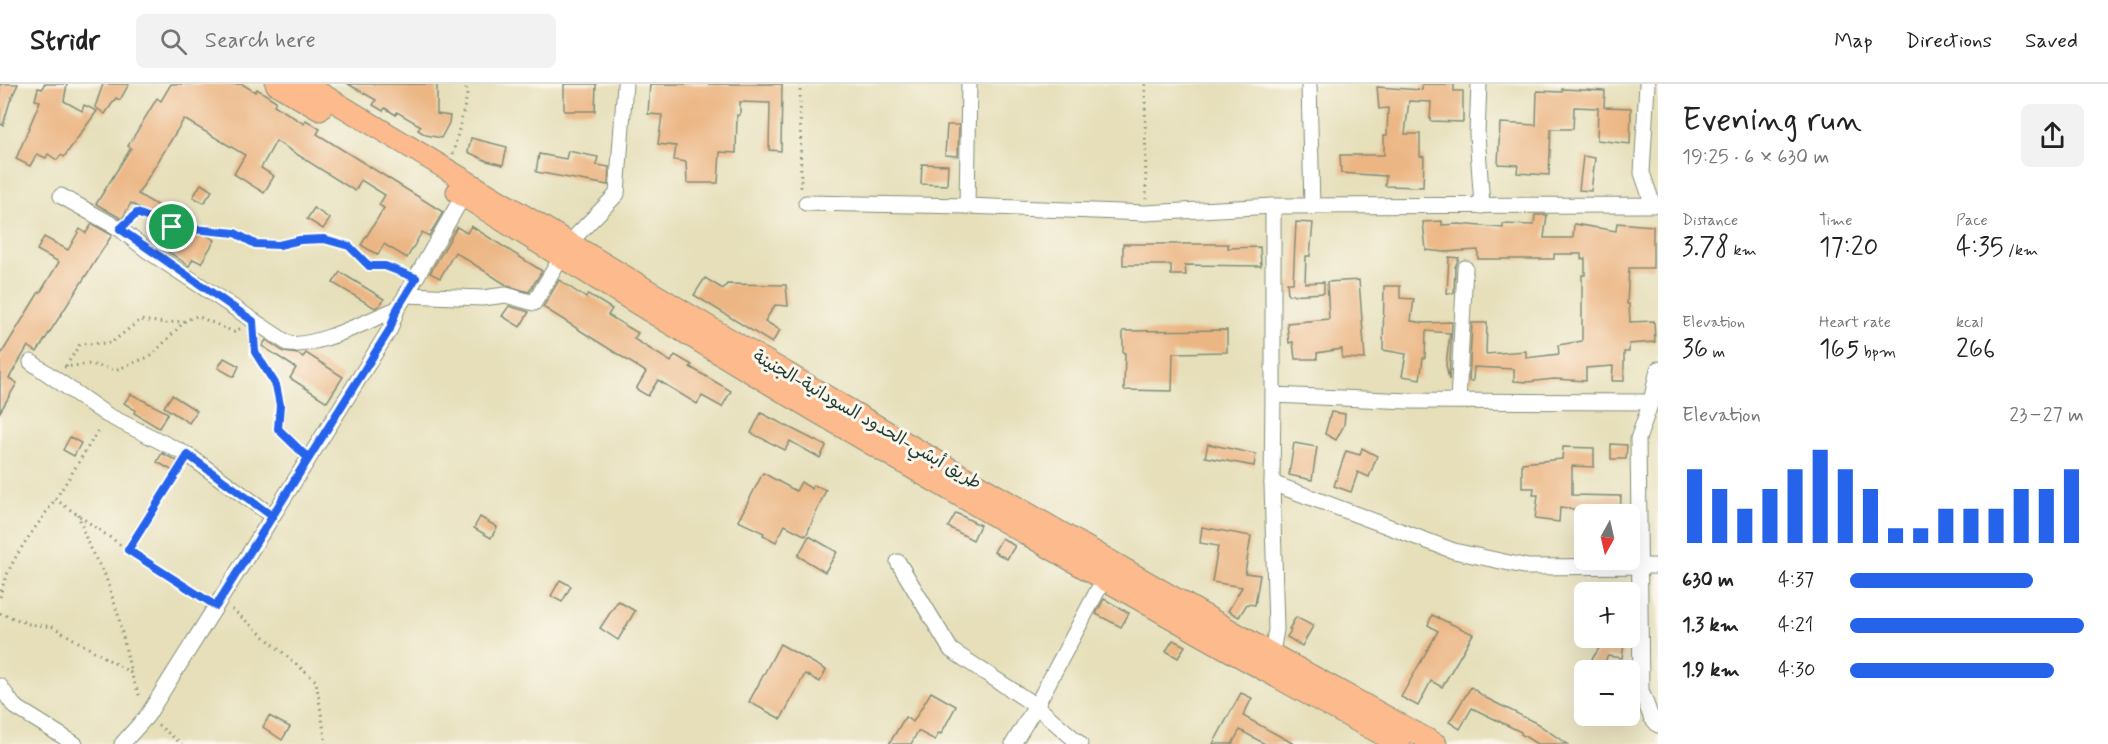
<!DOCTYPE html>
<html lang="en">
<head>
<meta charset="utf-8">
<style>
	body { margin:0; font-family:Mynerve,"Playpen Sans Arabic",sans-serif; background:#f2f2f2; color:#222; height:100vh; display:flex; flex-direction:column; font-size:22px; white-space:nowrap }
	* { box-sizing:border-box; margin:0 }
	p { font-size:20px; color:#767676 }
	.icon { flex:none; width:33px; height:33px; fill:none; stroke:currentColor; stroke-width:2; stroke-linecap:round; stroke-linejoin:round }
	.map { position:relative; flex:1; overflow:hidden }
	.sheet { display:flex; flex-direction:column; background:#fff; width:450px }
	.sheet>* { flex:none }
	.needle { width:39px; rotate:188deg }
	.tools { position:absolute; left:1574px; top:420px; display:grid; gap:12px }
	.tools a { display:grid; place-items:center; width:66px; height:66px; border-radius:9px; background:#fff; box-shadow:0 6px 24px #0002; font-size:30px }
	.pin { position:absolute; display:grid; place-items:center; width:51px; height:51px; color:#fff; margin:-26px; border:3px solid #fff; border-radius:50%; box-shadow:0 2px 6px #0007 }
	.round { display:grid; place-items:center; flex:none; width:63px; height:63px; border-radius:9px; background:#f2f2f2 }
	.head { display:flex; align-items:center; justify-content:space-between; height:102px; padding:0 24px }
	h1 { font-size:33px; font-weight:600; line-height:45px }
	.stats { display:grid; grid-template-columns:repeat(3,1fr); gap:9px; height:102px; padding:6px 24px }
	.stats div { display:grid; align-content:center }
	.stats b { font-size:26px; font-weight:600 }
	.stats small { font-size:16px; font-weight:400 }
	.stats p { font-size:16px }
	.chart { height:168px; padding:12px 24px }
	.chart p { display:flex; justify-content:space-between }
	.chart svg { width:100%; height:108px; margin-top:6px; stroke:#2563eb; stroke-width:6 }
	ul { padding:0 24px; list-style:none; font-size:20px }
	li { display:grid; grid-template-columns:96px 72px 1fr; align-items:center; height:45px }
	li i { height:15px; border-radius:8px; background:#2563eb }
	header { display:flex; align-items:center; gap:36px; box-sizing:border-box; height:84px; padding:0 30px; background:#fff; border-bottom:2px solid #e0e0e0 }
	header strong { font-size:28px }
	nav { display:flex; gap:33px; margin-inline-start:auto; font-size:21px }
	.search { width:420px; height:54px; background:#f2f2f2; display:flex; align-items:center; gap:15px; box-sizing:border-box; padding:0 21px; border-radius:9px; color:#767676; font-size:22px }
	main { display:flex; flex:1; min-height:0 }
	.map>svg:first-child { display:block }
</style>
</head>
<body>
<header>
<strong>Stridr</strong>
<div class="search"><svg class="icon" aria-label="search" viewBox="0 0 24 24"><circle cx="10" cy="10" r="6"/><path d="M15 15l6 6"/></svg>Search here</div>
<nav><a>Map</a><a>Directions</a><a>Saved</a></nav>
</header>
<main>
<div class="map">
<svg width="1658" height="660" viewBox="0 0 1658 660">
	<rect width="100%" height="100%" fill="#fbf7ec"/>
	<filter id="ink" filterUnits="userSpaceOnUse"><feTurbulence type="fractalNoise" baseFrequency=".0167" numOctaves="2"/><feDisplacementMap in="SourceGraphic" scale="12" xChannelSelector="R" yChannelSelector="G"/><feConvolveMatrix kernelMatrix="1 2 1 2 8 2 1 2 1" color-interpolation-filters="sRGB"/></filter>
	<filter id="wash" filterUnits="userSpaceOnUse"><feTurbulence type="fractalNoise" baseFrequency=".008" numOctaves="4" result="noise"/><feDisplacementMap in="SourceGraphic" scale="24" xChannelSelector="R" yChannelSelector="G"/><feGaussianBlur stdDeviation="1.35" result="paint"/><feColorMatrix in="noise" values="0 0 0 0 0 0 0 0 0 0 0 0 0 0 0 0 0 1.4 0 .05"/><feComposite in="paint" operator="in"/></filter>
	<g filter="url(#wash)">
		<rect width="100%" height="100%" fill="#e6dfba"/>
		<g id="blocks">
			<!-- building -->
			<g fill="#ecb684">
				<polygon points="0,0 18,0 10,17 3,41 0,40"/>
				<polygon points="44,0 67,0 64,17 82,27 84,21 97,27 64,73 61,71 57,76 48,70 46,74 37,70 30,82 16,75 40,17 35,16 38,4 42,5"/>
				<polygon points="103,0 129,0 120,16 116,14 105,30 95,23"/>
				<polygon points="171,0 242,0 255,8 257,5 276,17 274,21 304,40 306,36 320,45 317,50 443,128 429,152 422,148 407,174 384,160 378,171 361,161 384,124 379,121 385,111 361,96 355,107 276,57 261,84 274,92 264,109 234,90 245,71 184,35 138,110 165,126 159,136 131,119 122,135 96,120 131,64 128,62 157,14 161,17"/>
				<polygon points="348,0 437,0 437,30 450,32 449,39 441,54 426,51 418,46 421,42 397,28 396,31 385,24 383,27 373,21 376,16"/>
				<polygon points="564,0 596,0 595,27 564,27"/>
				<polygon points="650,0 782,0 781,67 769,66 770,19 740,18 740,31 737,31 736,69 720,68 718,99 687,99 686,78 674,76 676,62 658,60 662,31 648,30"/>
				<polygon points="1422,0 1454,0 1454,7 1463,7 1463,38 1430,37 1431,18 1409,17 1405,50 1420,50 1420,72 1424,73 1423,103 1385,102 1386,92 1341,89 1340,71 1384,71 1384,51 1387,51 1388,24 1379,25 1377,3 1422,6"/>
				<polygon points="1562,5 1605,7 1604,23 1631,24 1630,60 1597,56 1598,24 1574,23 1573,45 1551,45 1549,91 1517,89 1518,81 1498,80 1500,39 1536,41 1537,7 1562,8"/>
				<polygon points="947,41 959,41 958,72 945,71"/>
				<polygon points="471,54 507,63 503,81 487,77 468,68"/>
				<polygon points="568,67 598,73 596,81 609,83 608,101 536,88 539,70 566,75"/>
				<polygon points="1583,72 1595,74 1591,107 1579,106"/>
				<polygon points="922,80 948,81 947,101 921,100"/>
				<polygon points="201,100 212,107 204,119 193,113"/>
				<polygon points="314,124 330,135 323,145 307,135"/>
				<polygon points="1535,131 1547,131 1544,154 1573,154 1574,140 1616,147 1617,139 1653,142 1653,184 1629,184 1627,220 1629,220 1630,238 1654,237 1655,258 1629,260 1629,268 1624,268 1624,297 1612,297 1613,282 1586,284 1586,297 1554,295 1527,298 1514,297 1514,285 1474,283 1473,297 1469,297 1472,239 1487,239 1486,270 1526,267 1526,274 1559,270 1558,261 1582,257 1582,191 1585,191 1585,175 1581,175 1581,170 1554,170 1554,175 1478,175 1478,166 1444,168 1426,166 1423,138 1442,137 1442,141 1459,140 1503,144 1503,140 1534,141"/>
				<polygon points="1296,138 1313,139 1310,172 1306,172 1305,199 1324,198 1324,209 1288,211 1287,199 1293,199"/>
				<polygon points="92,140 112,151 37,268 28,262 9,294 17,299 0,328 0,272 39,208 40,209 59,178 37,166 44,153 68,166 80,145 86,149"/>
				<polygon points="471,142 542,187 529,208 508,202 455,168 440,194 430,189 457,143 467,149"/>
				<polygon points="196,145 215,156 201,179 193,175 189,182 156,159 163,148 187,161"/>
				<polygon points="1123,160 1228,160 1228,164 1260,163 1261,182 1185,181 1186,191 1171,191 1171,181 1123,181"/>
				<polygon points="1449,173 1459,174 1455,183 1454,209 1447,209"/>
				<polygon points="340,188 384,215 380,221 375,224 333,199"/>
				<polygon points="705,194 723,205 727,200 786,201 788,222 775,221 765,237 780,246 772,259 694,211"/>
				<polygon points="559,196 586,214 588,210 612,225 608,231 638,249 634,255 671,278 675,271 692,281 690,283 731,307 722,323 702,312 697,320 658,296 648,312 636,305 646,288 543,223"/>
				<polygon points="1359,196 1365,275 1342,274 1342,265 1317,269 1317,275 1295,275 1293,258 1289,259 1287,239 1329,235 1327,198"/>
				<polygon points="1384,202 1400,202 1400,214 1414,215 1411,237 1425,239 1452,238 1449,296 1446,281 1450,249 1426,247 1425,274 1423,274 1420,295 1402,292 1406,270 1383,266"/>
				<polygon points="509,222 529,228 520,243 502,232"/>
				<polygon points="1227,246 1227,268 1173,269 1172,307 1124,306 1125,269 1123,269 1123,247"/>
				<polygon points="266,256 284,268 298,270 303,273 306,269 343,293 327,318 290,294 296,284 262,262"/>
				<polygon points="224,274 239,282 234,293 218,284"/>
				<polygon points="131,310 168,329 159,344 134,329 135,326 124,319"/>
				<polygon points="172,311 197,327 189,339 164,323"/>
				<polygon points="1331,328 1345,330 1344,341 1336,356 1325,350"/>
				<polygon points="761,329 826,362 820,374 790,357 785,366 751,349"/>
				<polygon points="70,353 81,359 74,372 63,366"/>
				<polygon points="1294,359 1317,363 1312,396 1289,391"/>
				<polygon points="1208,360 1256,370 1254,382 1205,373"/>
				<polygon points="1611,360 1627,361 1626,375 1611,375"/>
				<polygon points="1563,363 1594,364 1594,383 1572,382 1572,411 1621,412 1620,429 1560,424 1559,438 1535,435 1538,411 1533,411 1534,404 1522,404 1522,379 1562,375"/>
				<polygon points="1362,364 1377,372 1369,393 1358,388 1351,408 1334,402 1346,367 1360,371"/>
				<polygon points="162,369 179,378 173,387 157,378"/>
				<polygon points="763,389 796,407 801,398 812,405 813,401 826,406 806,452 785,441 776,458 763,451 764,449 738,437"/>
				<polygon points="956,429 980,441 973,456 948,443"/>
				<polygon points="480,433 497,443 491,454 474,444"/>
				<polygon points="1202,443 1251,452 1245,489 1260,491 1255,521 1247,520 1239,533 1228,527 1242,503 1212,498 1218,462 1200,459"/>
				<polygon points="809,452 837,468 825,488 798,472"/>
				<polygon points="1002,454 1015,462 1007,475 994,468"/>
				<polygon points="560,496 571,502 562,518 551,512"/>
				<polygon points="1104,515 1129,529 1121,543 1096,530"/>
				<polygon points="618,517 635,527 618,556 600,544"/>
				<polygon points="1432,531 1473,550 1442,603 1431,597 1418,622 1401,613 1438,547 1428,541"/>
				<polygon points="1296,533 1313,542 1302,562 1287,553 1291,546 1289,545"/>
				<polygon points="1173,556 1185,562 1178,574 1166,567"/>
				<polygon points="1603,558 1624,561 1622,574 1608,572 1600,586 1594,586 1587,583"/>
				<polygon points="780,560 826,586 820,598 805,590 781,635 749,618"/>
				<polygon points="1471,603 1486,614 1536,639 1567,660 1537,660 1521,650 1521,648 1472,624 1460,645 1449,638"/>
				<polygon points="931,608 956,622 941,650 939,649 935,656 918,647 911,660 889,660 905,633 913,638"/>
				<polygon points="1241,609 1252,614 1243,632 1294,660 1265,660 1240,646 1232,660 1213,660"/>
				<polygon points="269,632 290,643 282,656 263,643"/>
			</g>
		</g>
	</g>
	<g filter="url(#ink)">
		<use href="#blocks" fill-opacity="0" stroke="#828e77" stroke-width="1.5"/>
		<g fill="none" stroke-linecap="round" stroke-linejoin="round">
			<!-- minor casing -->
			<g stroke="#828e77" stroke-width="17">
				<g id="minor">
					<polyline points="1309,0 1312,123"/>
					<polyline points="1479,0 1477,50 1482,122"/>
					<path d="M61,112l59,33 28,22 141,93c27,4 82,-25 108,-35"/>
					<polyline points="806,119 967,122 1146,129 1273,122 1653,121 1642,89 1647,0"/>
					<polyline points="967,122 969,0"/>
					<polyline points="1273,122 1273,311 1409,317 1651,318"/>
					<polyline points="570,158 617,110 625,0"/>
					<polyline points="406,211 463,112"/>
					<polyline points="31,278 107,331 188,371 272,432"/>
					<polyline points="1658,285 1651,318 1638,355 1641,606 1651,633 1658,641"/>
					<polyline points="1273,311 1272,399 1454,467 1528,483 1658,482"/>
					<polyline points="1458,317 1465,184"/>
					<polyline points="898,478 951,566 1036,622 1080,660"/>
					<polyline points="1270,579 1276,546 1272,399"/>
					<polyline points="0,602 14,622 75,660"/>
					<polyline points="122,660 147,632 390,245 397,225 406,211 482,214 506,211 534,219 561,174"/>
					<polyline points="1013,660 1036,622 1108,487"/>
				</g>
			</g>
			<!-- highway casing -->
			<g stroke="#828e77" stroke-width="23">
				<g id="highway">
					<polyline points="276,0 320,26"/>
					<polyline points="305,0 746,265 928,372 1272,570 1436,660"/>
					<path d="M457,108c189,119 381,234 574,345 122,71 244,141 369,207"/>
				</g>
			</g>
			<!-- path -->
			<g stroke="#828e77" stroke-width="3" stroke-dasharray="1.5 4.5" stroke-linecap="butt">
				<polyline points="800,0 801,107"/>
				<polyline points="1145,0 1146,115"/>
				<polyline points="453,70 467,12 466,0"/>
				<polyline points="130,136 137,129 172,143 235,149 255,160 279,161 300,156 324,155 349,162 369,182 385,182 404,189"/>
				<path d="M253,255c3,21 16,28 23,47 6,14 3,28 2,43l20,19"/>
				<polyline points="66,282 80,260 111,259 140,236 166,239 184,237"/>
				<polyline points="64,283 90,280 115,286 151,272 186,236 197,232 234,248 241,244"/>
				<polyline points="55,415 128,466 204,514"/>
				<polyline points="78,430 89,463 105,491 118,530 131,589"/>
				<polyline points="128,466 180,383"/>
				<path d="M0,513c7,-36 34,-66 54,-96 16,-24 31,-49 46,-74"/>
				<polyline points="232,525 316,597 326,660"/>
				<polyline points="0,529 29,540 53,543 131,589 140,614"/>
				<polyline points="158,641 182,660"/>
			</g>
			<!-- minor -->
			<use href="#minor" stroke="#fff" stroke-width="15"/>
			<!-- highway -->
			<use href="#highway" stroke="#fcba8d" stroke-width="21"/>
		</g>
	</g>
	<g fill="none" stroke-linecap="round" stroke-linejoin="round" filter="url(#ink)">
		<!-- route casing -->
		<g stroke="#fff" stroke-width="12">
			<polyline id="route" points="172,143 137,129 120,145 253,237 255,268 276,301 280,321 278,345 308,374 272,432 188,371 128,466 216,522 390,245 397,225 416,194 385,182 369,182 349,162 324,155 300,156 279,161 255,160 235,149 172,143"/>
		</g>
		<!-- route -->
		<use href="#route" stroke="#2563eb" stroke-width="8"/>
	</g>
	<g text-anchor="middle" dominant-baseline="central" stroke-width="6" stroke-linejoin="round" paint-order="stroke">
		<!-- street labels -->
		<g font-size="18" fill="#1f3d34" stroke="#fbf7ec">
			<text transform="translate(867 336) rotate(30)">طريق أبشي-الحدود السودانية-الجنينة</text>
		</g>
	</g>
</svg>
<div class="tools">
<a><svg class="needle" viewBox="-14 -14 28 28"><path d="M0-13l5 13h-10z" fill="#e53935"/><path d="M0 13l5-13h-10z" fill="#767676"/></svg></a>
<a>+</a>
<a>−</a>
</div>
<div class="pin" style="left:172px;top:143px;background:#1e9e55"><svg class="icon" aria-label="arrive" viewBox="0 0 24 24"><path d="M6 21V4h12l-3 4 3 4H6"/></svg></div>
</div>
<section class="sheet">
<div class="head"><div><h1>Evening run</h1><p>19:25 · 6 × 630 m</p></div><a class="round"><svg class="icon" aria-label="share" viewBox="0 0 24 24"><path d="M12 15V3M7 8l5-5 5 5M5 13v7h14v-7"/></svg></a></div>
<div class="stats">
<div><p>Distance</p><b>3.78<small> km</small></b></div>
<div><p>Time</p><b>17:20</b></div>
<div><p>Pace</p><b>4:35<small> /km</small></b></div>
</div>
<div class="stats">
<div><p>Elevation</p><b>36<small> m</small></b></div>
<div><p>Heart rate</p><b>165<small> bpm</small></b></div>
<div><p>kcal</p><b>266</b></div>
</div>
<div class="chart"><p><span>Elevation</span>23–27 m</p>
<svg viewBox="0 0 160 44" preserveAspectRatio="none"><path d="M5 44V14M15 44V22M25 44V30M35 44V22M45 44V14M55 44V6M65 44V14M75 44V22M85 44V38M95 44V38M105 44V30M115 44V30M125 44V30M135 44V22M145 44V22M155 44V14"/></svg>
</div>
<ul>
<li><b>630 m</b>4:37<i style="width:78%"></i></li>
<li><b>1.3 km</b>4:21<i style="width:100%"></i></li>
<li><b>1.9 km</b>4:30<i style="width:87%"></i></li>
</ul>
</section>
</main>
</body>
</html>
